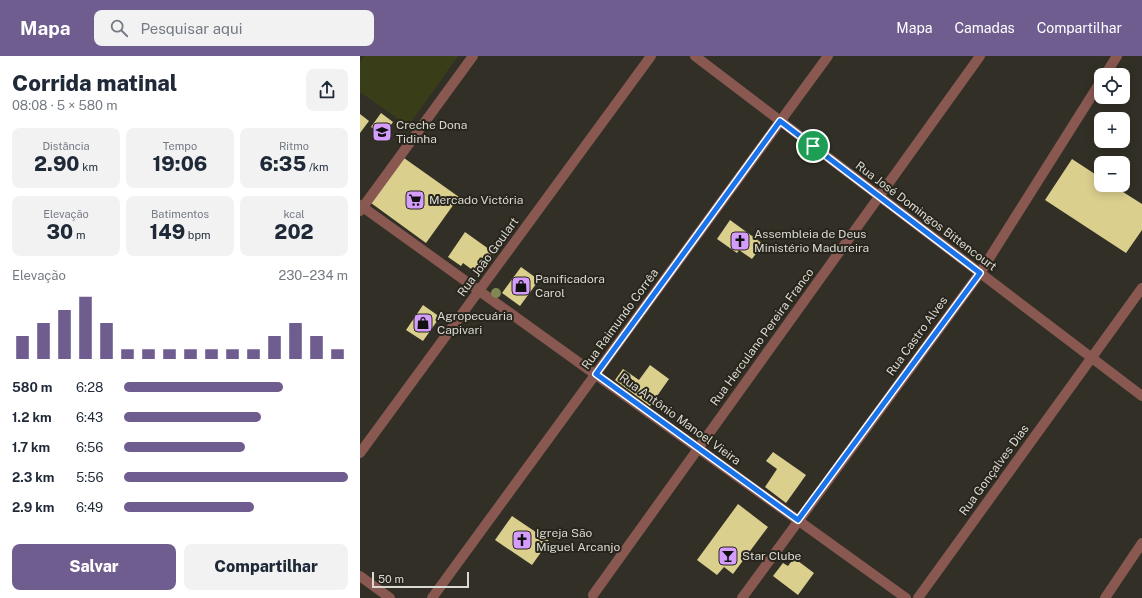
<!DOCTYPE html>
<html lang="pt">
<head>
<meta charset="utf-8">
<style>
	body { margin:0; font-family:"Public Sans",sans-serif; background:#f2f2f3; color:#1f2937; height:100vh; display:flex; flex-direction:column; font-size:15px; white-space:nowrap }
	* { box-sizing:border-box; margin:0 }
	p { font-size:13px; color:#747a83 }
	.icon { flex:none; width:22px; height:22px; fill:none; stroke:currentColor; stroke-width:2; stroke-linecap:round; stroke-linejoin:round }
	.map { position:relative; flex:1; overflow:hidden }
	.details { display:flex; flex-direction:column; background:#fff; width:360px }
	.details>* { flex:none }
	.tools { position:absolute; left:734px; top:12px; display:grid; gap:8px }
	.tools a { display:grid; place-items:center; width:36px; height:36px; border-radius:8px; background:#fff; box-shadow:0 2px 10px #0003; font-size:20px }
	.scale { position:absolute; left:12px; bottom:10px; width:97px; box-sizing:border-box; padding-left:4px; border:2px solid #dad9d2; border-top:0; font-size:11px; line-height:14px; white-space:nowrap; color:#dad9d2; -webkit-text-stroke:3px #28261c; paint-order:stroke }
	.pin { position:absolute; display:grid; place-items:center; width:34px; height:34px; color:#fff; margin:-17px; border:2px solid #fff; border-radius:50%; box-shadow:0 1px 4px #0007 }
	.round { display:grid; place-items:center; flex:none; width:42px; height:42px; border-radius:8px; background:#f2f2f3 }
	.headline { display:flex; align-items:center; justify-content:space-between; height:68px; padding:0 12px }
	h1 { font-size:22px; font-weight:800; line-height:30px }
	.metrics { display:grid; grid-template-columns:repeat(3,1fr); gap:6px; height:68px; padding:4px 12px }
	.metrics div { display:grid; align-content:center; border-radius:8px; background:#f2f2f3; text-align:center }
	.metrics b { font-size:20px; font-weight:800 }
	.metrics small { font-size:11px; font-weight:400 }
	.metrics p { font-size:11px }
	.chart { height:112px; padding:8px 12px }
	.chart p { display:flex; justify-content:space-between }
	.chart svg { width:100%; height:72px; margin-top:4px; stroke:#705d90; stroke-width:6 }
	.cta { display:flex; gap:8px; margin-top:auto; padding:8px 12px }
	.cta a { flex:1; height:46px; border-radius:8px; background:#705d90; color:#fff; font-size:16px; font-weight:800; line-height:46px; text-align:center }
	.cta a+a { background:#f2f2f3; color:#1f2937 }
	ul { padding:0 12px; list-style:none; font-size:13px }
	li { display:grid; grid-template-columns:64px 48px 1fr; align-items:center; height:30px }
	li i { height:10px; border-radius:5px; background:#705d90 }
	header { display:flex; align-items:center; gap:24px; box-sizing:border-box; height:56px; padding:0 20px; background:#705d90; color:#fff }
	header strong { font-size:19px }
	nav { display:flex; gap:22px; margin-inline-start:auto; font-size:14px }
	.search { width:280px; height:36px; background:#f2f2f3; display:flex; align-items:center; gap:10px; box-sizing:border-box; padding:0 14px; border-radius:8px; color:#747a83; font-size:15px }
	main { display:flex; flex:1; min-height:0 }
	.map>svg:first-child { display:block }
</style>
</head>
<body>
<header>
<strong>Mapa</strong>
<div class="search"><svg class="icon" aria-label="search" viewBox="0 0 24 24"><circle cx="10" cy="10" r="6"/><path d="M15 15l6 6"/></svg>Pesquisar aqui</div>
<nav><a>Mapa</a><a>Camadas</a><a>Compartilhar</a></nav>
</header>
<main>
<section class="details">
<div class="headline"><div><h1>Corrida matinal</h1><p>08:08 · 5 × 580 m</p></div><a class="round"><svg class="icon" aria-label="share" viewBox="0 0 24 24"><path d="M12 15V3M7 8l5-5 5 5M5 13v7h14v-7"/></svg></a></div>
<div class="metrics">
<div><p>Distância</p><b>2.90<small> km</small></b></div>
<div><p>Tempo</p><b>19:06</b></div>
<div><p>Ritmo</p><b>6:35<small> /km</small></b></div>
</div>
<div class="metrics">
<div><p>Elevação</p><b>30<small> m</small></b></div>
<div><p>Batimentos</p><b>149<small> bpm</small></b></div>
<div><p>kcal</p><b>202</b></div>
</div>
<div class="chart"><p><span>Elevação</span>230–234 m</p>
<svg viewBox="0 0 160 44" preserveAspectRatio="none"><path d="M5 44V30M15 44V22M25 44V14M35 44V6M45 44V22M55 44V38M65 44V38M75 44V38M85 44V38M95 44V38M105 44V38M115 44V38M125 44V30M135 44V22M145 44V30M155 44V38"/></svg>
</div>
<ul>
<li><b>580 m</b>6:28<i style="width:71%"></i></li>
<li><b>1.2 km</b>6:43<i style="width:61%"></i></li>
<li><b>1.7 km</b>6:56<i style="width:54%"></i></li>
<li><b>2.3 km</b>5:56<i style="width:100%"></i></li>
<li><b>2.9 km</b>6:49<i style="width:58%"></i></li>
</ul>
<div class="cta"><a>Salvar</a><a>Compartilhar</a></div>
</section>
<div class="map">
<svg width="782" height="542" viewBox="0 0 782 542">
	<rect width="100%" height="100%" fill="#323026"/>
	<!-- green -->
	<polygon fill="#393e18" points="4,0 98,0 48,70 0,36 0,6"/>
	<!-- building -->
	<g fill="#dbcf8e">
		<polygon points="21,57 33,66 23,80 11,71"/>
		<polygon points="0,58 9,65 0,77"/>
		<polygon points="44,102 99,141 66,187 11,147"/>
		<polygon points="712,103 741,122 741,129 752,129 782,148 782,174 766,197 685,144"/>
		<polygon points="370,164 403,188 392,203 379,194 377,197 357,183"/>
		<polygon points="105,176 133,196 118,218 103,207 101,210 88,201"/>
		<polygon points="161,211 179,224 160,250 142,237"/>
		<polygon points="63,249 80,261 63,285 46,274"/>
		<polygon points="290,309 309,323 290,350 255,324 263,313 279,324"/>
		<polygon points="413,396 446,419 426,447 405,431 417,413 406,405"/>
		<polygon points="378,448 408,471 373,518 364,511 357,519 337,504"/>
		<polygon points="152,460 189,485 172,509 135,484"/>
		<polygon points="434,502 454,517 438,539 413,520 423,507 428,510"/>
	</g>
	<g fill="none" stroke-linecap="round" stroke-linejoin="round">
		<!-- street -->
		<g stroke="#885851" stroke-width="10">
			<polyline points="335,0 782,340"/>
			<polyline points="745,19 757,0"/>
			<polyline points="0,149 546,542"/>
			<polyline points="0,155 113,0"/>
			<polyline points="0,397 291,0"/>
			<polyline points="0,520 30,542"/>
			<polyline points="233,539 620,0"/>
			<polyline points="72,542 468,0"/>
			<polyline points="382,542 620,217 741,25"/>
			<polyline points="558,542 782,232"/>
			<polyline points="745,542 782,487"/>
		</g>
	</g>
	<!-- trees -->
	<circle fill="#818853" cx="136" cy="237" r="5"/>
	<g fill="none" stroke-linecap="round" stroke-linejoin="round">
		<!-- route casing -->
		<g stroke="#fff" stroke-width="8">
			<polygon id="route" points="420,65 620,217 438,464 236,318"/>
		</g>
		<!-- route -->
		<use href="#route" stroke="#1a73e8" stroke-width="5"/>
	</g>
	<!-- icons -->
	<defs>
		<g id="school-square" transform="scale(1)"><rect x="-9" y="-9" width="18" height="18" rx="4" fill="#d39cfd" stroke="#28261c"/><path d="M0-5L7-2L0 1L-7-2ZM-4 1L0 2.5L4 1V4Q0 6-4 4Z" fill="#111"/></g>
		<g id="supermarket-square" transform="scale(1)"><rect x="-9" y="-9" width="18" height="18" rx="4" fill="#d39cfd" stroke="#28261c"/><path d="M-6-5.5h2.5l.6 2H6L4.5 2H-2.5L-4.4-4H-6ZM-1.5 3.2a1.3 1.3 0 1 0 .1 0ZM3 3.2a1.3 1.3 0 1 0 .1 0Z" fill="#111"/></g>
		<g id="church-square" transform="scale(1)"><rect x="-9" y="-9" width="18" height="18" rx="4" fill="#d39cfd" stroke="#28261c"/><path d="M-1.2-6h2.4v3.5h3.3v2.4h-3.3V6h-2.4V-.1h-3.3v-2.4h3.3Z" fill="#111"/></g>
		<g id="shop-square" transform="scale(1)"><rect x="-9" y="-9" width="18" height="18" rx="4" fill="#d39cfd" stroke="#28261c"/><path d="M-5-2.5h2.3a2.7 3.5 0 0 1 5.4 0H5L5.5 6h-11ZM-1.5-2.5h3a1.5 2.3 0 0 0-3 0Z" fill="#111"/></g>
		<g id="bar-square" transform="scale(1)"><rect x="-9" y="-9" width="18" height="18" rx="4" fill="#d39cfd" stroke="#28261c"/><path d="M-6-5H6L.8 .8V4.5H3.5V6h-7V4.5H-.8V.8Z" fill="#111"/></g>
	</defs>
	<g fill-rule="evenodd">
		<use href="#school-square" x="22" y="76"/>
		<use href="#supermarket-square" x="55" y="144"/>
		<use href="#church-square" x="380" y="185"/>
		<use href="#shop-square" x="161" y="230"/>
		<use href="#shop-square" x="63" y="267"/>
		<use href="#church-square" x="162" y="484"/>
		<use href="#bar-square" x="368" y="500"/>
	</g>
	<g text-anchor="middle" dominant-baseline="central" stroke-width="4" stroke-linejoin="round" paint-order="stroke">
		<!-- poi labels -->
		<g font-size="12" fill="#dad9d2" stroke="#28261c" text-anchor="start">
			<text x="36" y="69">Creche Dona<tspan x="36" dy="14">Tidinha</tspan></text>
			<text x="69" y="144">Mercado Victória</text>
			<text x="394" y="178">Assembleia de Deus<tspan x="394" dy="14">Ministério Madureira</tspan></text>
			<text x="175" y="223">Panificadora<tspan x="175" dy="14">Carol</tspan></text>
			<text x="77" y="260">Agropecuária<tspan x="77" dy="14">Capivari</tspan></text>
			<text x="176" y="477">Igreja São<tspan x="176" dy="14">Miguel Arcanjo</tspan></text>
			<text x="382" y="500">Star Clube</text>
		</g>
		<!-- street labels -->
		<g font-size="12" fill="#dad9d2" stroke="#28261c">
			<text transform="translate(566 160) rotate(37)">Rua José Domingos Bittencourt</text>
			<text transform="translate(128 201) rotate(-54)">Rua João Goulart</text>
			<text transform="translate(260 263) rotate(-54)">Rua Raimundo Corrêa</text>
			<text transform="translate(557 280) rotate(-54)">Rua Castro Alves</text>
			<text transform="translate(402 281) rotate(-54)">Rua Herculano Pereira Franco</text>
			<text transform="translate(320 363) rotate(36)">Rua Antônio Manoel Vieira</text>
			<text transform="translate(634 414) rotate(-54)">Rua Gonçalves Dias</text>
		</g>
	</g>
</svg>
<div class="tools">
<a><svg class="icon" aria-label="locate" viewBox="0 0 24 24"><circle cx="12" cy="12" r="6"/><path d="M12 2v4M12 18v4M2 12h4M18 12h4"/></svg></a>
<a>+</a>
<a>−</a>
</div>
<div class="scale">50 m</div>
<div class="pin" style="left:453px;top:90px;background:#1e9e55"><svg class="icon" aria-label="arrive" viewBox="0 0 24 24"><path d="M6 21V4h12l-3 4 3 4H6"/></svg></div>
</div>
</main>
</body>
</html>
